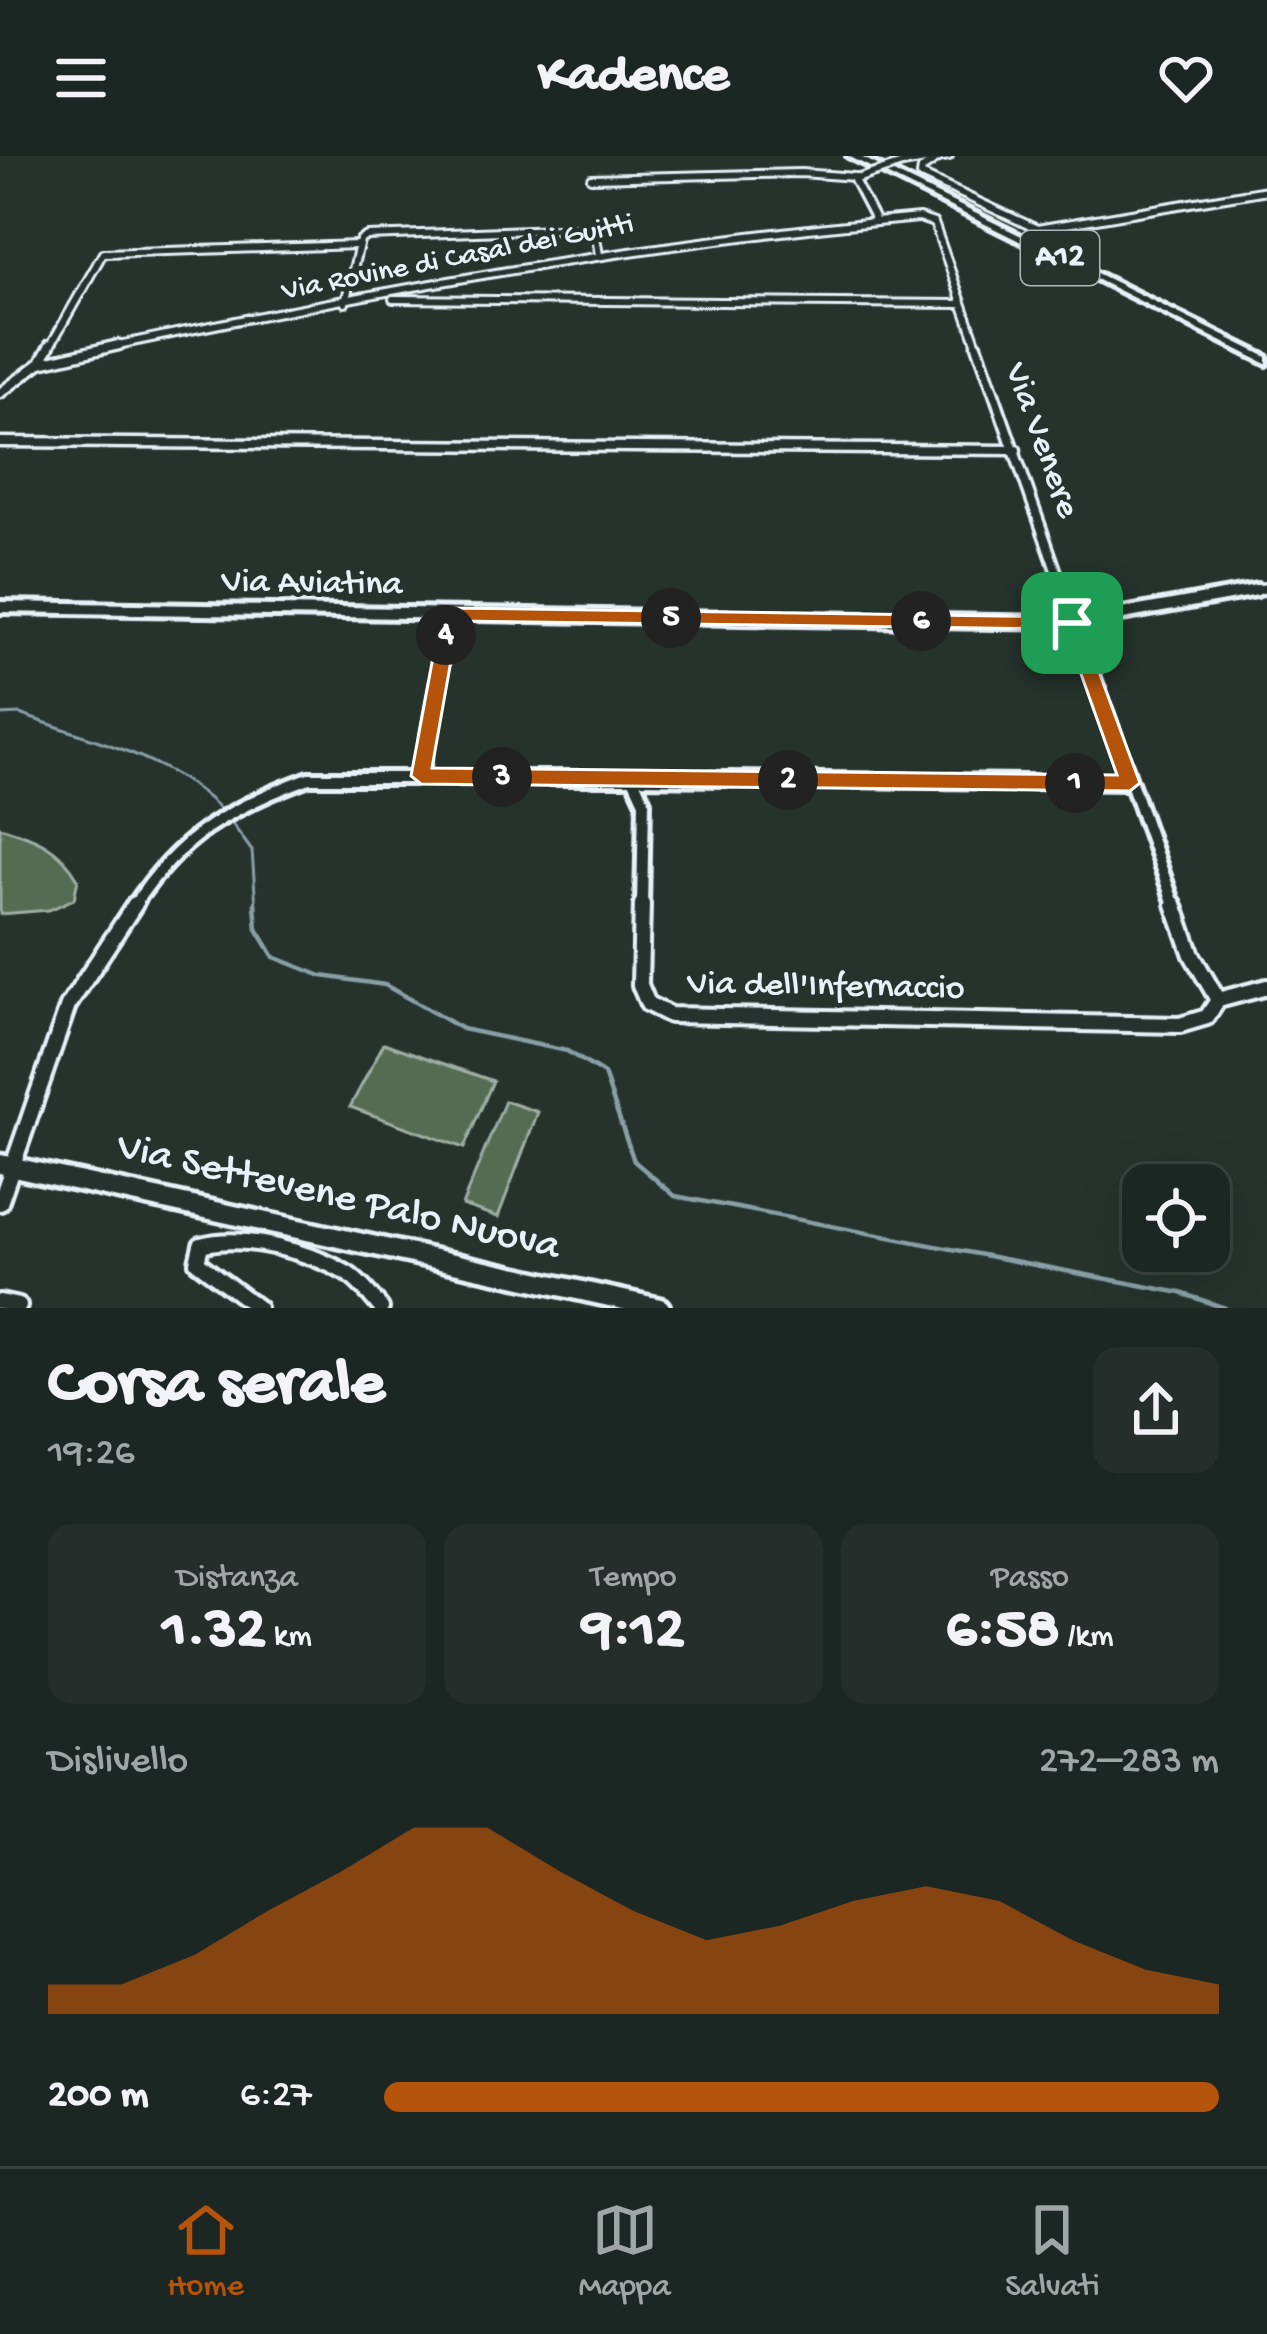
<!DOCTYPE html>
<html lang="it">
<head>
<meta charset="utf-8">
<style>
	body { margin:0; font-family:"Gochi Hand",sans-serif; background:#252e2a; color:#f1f3f6; height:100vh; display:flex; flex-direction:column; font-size:45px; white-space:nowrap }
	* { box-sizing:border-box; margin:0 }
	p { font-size:39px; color:#a0a5a5 }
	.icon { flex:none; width:66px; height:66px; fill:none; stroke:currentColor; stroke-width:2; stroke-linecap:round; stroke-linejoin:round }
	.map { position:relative; height:1152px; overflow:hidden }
	.side { display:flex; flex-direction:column; background:#1c2622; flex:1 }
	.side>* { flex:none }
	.buttons { position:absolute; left:1122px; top:1008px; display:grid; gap:24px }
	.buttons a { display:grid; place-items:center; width:108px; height:108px; border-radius:24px; background:#1c2622; box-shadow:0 12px 48px #0002,0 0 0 3px #3a4340; font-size:60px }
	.pin { position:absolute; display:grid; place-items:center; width:102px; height:102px; color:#fff; margin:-51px; border-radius:24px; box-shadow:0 6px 18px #0006 }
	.km { position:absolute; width:60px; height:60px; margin:-30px; border-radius:50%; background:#222; color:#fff; font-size:33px; line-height:60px; text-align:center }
	.round { display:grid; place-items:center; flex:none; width:126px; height:126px; border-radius:24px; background:#252e2a }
	.overview { display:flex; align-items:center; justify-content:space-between; height:204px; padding:0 48px }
	h1 { font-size:66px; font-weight:800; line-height:90px }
	.figures { display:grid; grid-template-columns:repeat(3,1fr); gap:18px; height:204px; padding:12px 48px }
	.figures div { display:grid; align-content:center; border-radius:24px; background:#252e2a; text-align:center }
	.figures b { font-size:60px; font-weight:800 }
	.figures small { font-size:33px; font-weight:400 }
	.figures p { font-size:33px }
	.chart { height:336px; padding:24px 48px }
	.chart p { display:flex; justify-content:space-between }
	.chart svg { width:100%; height:216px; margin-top:12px; fill:#b45309; opacity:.7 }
	ul { padding:0 48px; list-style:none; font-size:39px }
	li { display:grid; grid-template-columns:192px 144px 1fr; align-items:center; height:90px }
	li i { height:30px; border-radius:15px; background:#b45309 }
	header { display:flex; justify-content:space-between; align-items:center; height:156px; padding:0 48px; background:#1c2622; font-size:54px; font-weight:800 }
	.dock { display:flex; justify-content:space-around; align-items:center; height:168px; border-top:3px solid #3a4340; background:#1c2622; font-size:33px; color:#a0a5a5 }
	.dock a { display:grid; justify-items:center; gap:6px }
	.dock .current { color:#b45309 }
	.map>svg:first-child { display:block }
</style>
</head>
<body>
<header><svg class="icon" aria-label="menu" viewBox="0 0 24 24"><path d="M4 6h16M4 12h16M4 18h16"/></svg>Kadence<svg class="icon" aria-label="heart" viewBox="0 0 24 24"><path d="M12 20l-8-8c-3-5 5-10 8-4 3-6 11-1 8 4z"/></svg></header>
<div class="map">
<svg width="1267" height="1152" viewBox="0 0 1267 1152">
	<rect width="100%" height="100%" fill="#26332d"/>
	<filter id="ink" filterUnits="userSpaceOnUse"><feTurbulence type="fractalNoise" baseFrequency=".00833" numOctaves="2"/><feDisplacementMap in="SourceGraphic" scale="24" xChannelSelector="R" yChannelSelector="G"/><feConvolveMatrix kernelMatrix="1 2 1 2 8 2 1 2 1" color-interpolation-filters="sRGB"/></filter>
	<g filter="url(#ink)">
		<!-- green -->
		<g fill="#546c52" stroke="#9eaea5" stroke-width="3">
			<path d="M0,671c36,11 59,19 78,52l-4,20 -25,11 -49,4z"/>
			<polygon points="384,887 493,925 464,992 350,951"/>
			<polygon points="505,945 538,956 498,1061 462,1049"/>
		</g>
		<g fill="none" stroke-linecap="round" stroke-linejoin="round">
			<!-- stream-far1 -->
			<g stroke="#899ea6" stroke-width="3">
				<path d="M0,559l20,-1c71,26 151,42 204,99"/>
				<polyline points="230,665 252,695 256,751"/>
			</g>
			<!-- stream -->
			<polyline stroke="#899ea6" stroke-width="4.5" points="255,748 257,773 274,801 322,820 385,829 462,873 567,895 604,918 634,1005 675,1040 1181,1137 1225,1152"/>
			<!-- minor-far3 casing -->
			<g stroke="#e8f1f8" stroke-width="12">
				<g id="minor-far3">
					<polyline points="940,1 922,13 921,19 1037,73 1267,34"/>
					<polyline points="902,8 949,0"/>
					<polyline points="591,22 801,17 855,21"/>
					<polyline points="876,66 919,62 934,67 978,192"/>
					<polyline points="393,143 961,148"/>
					<polyline points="345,147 360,84 367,80 586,72 595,75 599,99"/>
					<polyline points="49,192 103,97 359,89"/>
					<path d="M104,192c255,-54 513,-101 772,-126l-22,-42 14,-5"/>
				</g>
			</g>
			<!-- minor-far2 casing -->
			<g stroke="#e8f1f8" stroke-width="15">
				<g id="minor-far2">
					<polyline points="977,189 1064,437"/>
					<polyline points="40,207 50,189"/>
					<polyline points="0,237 40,207 119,189"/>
					<polyline points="0,286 1016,294"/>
					<polyline points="1241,437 1267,432"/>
				</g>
			</g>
			<!-- minor-far1 casing -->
			<g stroke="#e8f1f8" stroke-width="20">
				<g id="minor-far1">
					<polyline points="1063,434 1175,751"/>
					<polyline points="0,451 1072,467 1257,434"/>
					<polyline points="421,620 450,458"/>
					<polyline points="633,622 1130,627"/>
					<path d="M133,751c46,-71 98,-100 176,-129h324l11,24 -2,105"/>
				</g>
			</g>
			<!-- minor casing -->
			<g stroke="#e8f1f8" stroke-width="22">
				<g id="minor">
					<polyline points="642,748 640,829 648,848 670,859 1180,869 1207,861 1218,844 1267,831"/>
					<polyline points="1174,748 1192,799 1218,844"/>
					<polyline points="0,1047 68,850 135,748"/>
					<polyline points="0,1146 19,1150"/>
					<path d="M258,1152l-61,-46 4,-17c42,-12 110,7 147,29 13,9 23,22 33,34"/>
				</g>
			</g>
			<!-- major casing -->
			<g stroke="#e8f1f8" stroke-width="27">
				<polyline id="major" points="0,1008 660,1152"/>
			</g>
			<!-- highway casing -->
			<g stroke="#e8f1f8" stroke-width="10">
				<polygon id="highway" points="848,0 859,0 1267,201 1267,208"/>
			</g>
			<!-- minor-far3 -->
			<use href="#minor-far3" stroke="#26332d" stroke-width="6"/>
			<!-- minor-far2 -->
			<use href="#minor-far2" stroke="#26332d" stroke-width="8"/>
			<!-- minor-far1 -->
			<use href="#minor-far1" stroke="#26332d" stroke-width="10"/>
			<!-- minor -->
			<use href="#minor" stroke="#26332d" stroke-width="14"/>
			<!-- major -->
			<use href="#major" stroke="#26332d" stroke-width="18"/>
			<!-- highway -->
			<use href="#highway" fill="#26332d" fill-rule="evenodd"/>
			<!-- minor-bridge casing -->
			<g stroke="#e8f1f8" stroke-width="12" stroke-linecap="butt">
				<polyline id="minor-bridge" points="868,19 902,8"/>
			</g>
			<!-- minor-bridge -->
			<use href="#minor-bridge" stroke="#26332d" stroke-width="6"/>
		</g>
	</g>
	<!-- route -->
	<path fill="#b45309" stroke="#fff" stroke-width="3" fill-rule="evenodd" d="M450,452l622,9 9,6 59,160 -10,8 -709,-7 -10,-8 30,-162zM458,465l607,8 52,146 -685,-7z"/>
	<g text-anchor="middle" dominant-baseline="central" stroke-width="9" stroke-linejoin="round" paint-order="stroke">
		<!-- far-street labels -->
		<g font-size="30" fill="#e8f1f8" stroke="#26332d">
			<text transform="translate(458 103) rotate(-11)">Via Rovine di Casal dei Guitti</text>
		</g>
		<!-- shield labels -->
		<rect fill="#26332d" stroke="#aeb8bb" stroke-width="3" x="1021" y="75" width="78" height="54" rx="9"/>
		<g font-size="33" font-weight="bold" fill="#e8f1f8">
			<text x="1060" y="102">A12</text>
		</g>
		<!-- street labels -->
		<g font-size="36" fill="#e8f1f8" stroke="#26332d">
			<text transform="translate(1040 285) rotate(70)">Via Venere</text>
			<text transform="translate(312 429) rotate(1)">Via Aviatina</text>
			<text transform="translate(826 832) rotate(1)">Via dell'Infernaccio</text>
		</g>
		<!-- near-street labels -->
		<g font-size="42" fill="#e8f1f8" stroke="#26332d">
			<text transform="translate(338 1043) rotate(13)">Via Settevene Palo Nuova</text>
		</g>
	</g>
</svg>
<div class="buttons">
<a><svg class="icon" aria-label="locate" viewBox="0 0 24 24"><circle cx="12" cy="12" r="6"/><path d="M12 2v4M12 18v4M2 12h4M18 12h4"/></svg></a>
</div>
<div class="pin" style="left:1072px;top:467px;background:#1e9e55"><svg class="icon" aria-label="arrive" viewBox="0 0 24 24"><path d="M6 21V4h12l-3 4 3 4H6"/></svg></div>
<b class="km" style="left:1075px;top:627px">1</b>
<b class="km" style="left:788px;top:624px">2</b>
<b class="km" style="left:502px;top:621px">3</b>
<b class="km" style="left:446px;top:479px">4</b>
<b class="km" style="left:671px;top:462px">5</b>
<b class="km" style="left:921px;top:465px">6</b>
</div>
<section class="side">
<div class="overview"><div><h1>Corsa serale</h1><p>19:26</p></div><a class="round"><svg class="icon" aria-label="share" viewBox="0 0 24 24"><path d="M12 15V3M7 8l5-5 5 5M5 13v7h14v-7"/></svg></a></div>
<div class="figures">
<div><p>Distanza</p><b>1.32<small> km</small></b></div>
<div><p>Tempo</p><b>9:12</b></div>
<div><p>Passo</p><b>6:58<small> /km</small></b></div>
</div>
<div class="chart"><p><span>Dislivello</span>272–283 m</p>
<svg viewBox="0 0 160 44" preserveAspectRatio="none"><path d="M0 44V38L10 38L20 32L30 23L40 15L50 6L60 6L70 15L80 23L90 29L100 26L110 21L120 18L130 21L140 29L150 35L160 38V44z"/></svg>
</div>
<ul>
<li><b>200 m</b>6:27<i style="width:100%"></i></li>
</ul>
</section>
<nav class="dock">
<a class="current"><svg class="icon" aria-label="home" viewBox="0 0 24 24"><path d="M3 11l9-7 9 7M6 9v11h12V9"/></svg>Home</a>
<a><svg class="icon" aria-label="map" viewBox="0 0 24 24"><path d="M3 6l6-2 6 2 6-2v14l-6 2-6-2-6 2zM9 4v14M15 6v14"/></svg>Mappa</a>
<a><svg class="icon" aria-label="saved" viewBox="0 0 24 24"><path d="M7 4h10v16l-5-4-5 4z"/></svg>Salvati</a>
</nav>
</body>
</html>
